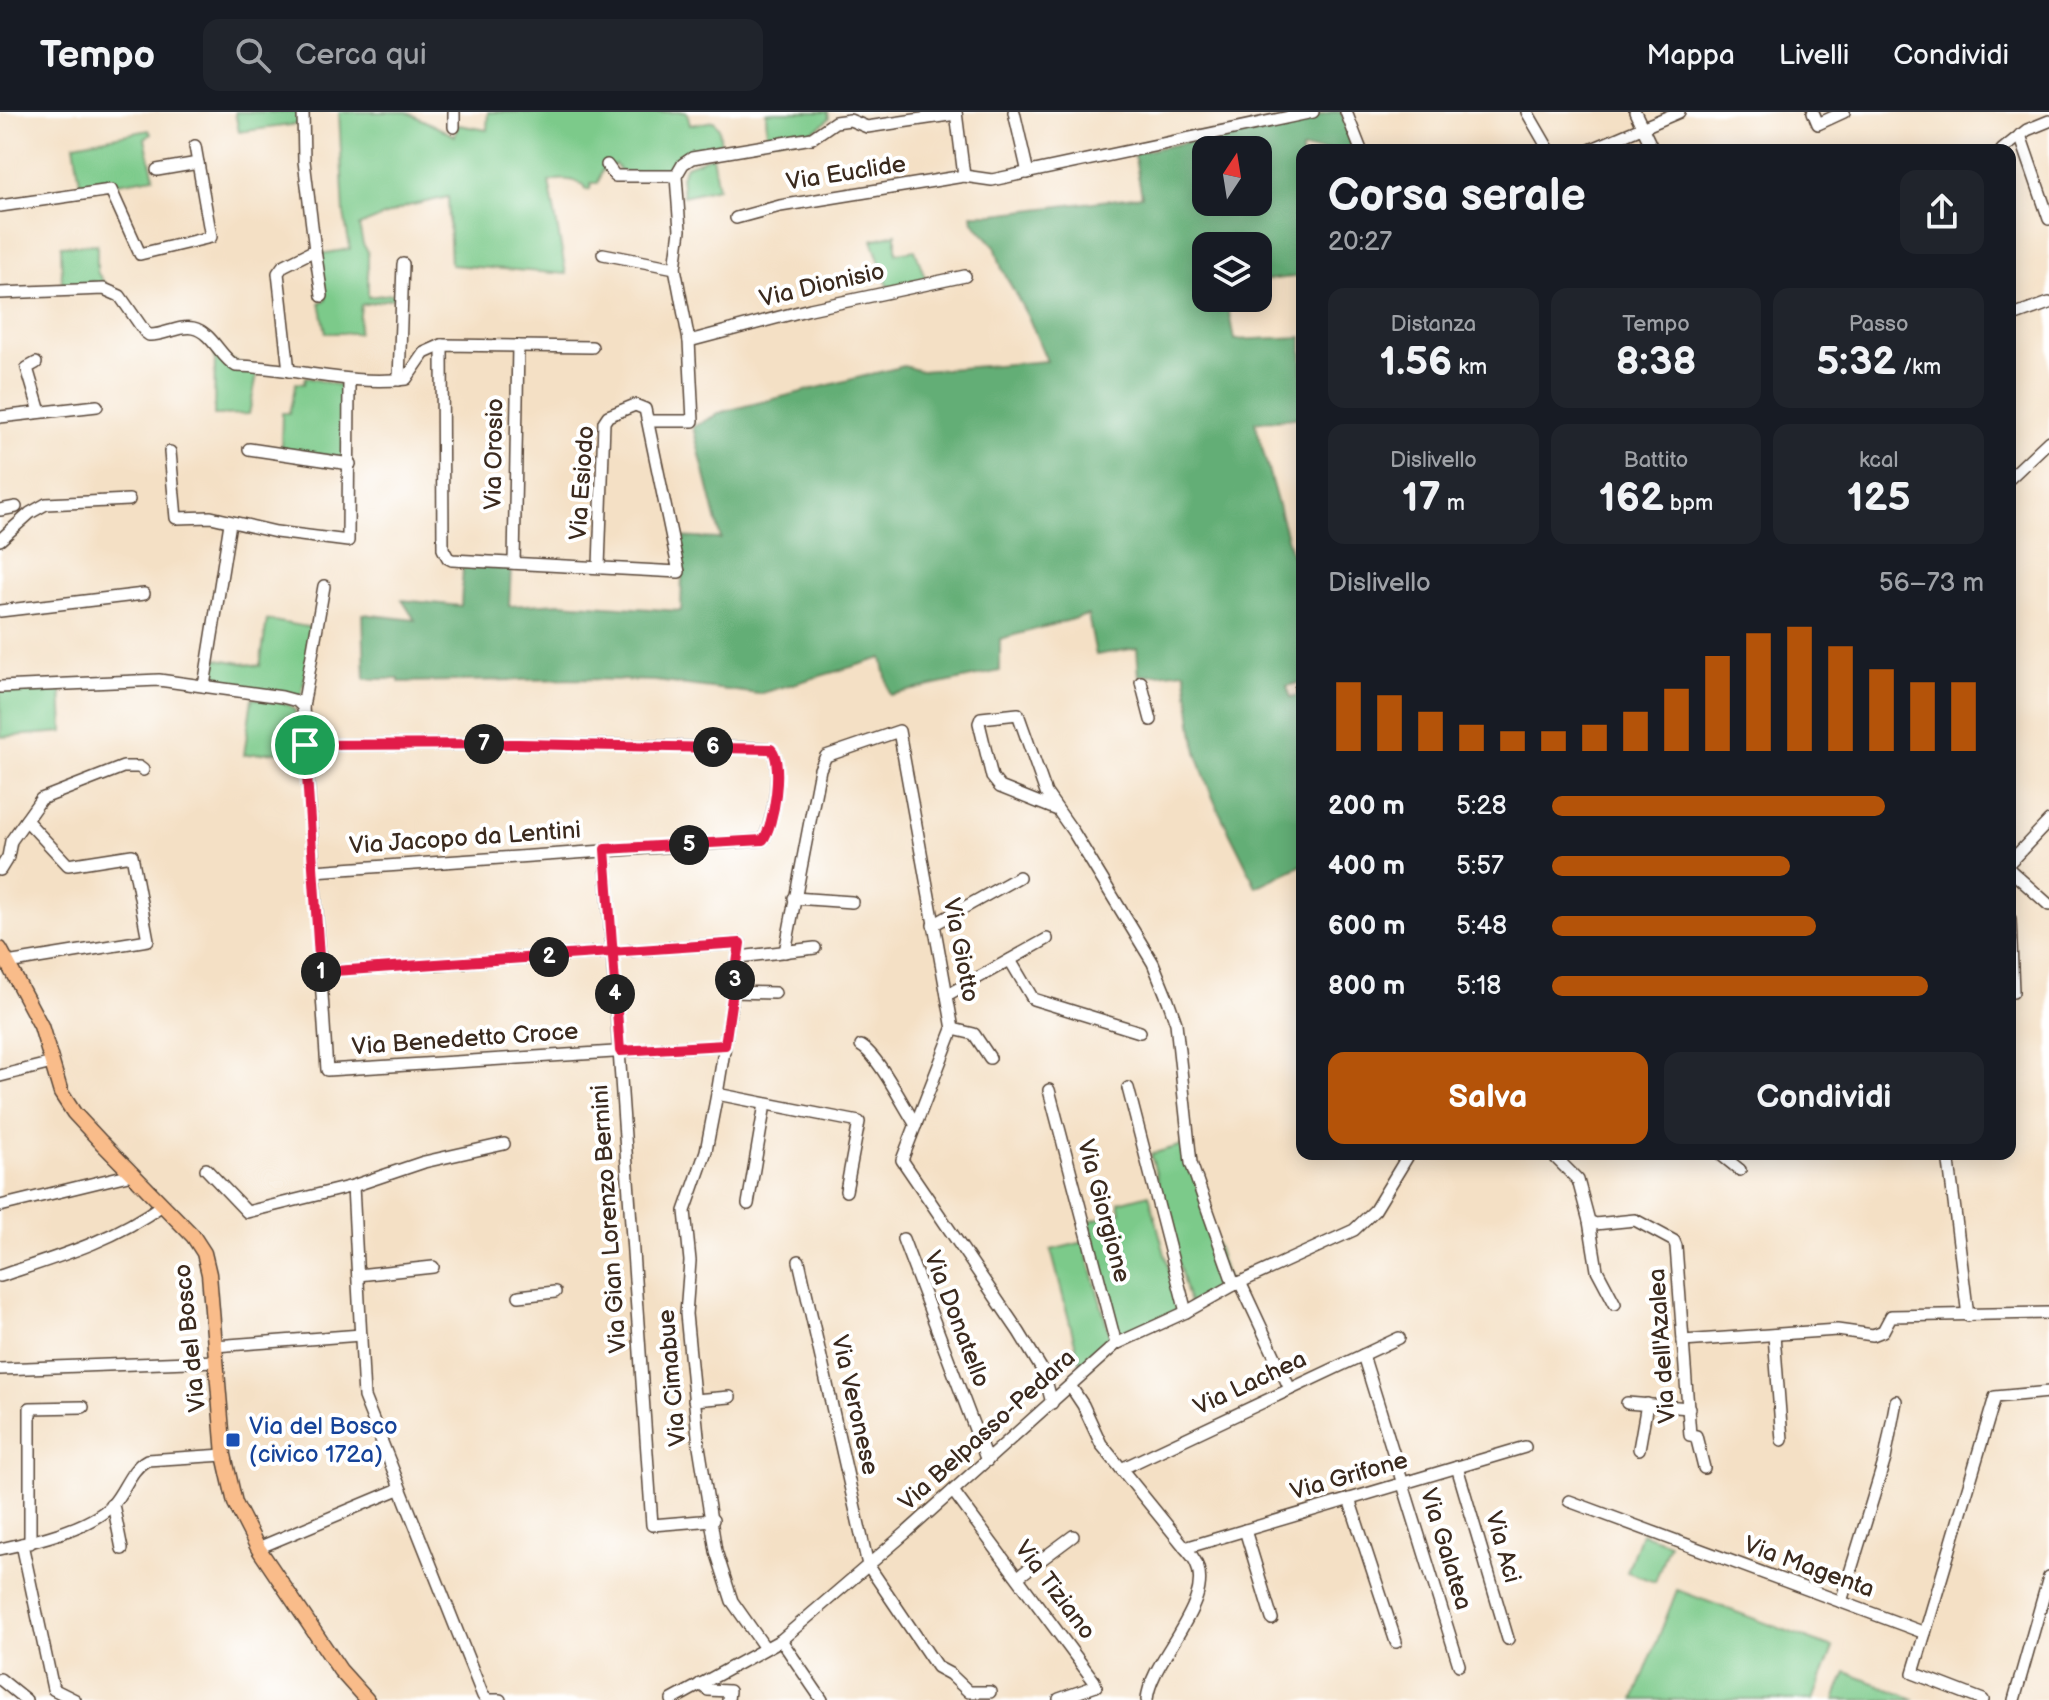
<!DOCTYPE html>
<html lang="it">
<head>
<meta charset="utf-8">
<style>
	body { margin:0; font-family:"Balsamiq Sans",sans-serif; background:#20242c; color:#f1f3f6; height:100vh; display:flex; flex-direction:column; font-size:30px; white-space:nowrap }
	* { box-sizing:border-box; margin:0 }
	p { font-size:26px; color:#9ea1a6 }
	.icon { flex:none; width:44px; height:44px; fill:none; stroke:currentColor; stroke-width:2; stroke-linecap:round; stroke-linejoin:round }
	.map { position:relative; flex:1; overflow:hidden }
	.side { position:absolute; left:1296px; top:32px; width:720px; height:1016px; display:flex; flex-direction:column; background:#171b24; border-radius:16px; box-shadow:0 4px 20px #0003 }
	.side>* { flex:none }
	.needle { width:52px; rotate:12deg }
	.fabs { position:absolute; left:1192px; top:24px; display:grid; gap:16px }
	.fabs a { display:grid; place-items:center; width:80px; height:80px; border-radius:16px; background:#171b24; box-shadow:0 4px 20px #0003; font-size:40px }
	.pin { position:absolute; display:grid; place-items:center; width:68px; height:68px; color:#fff; margin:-34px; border:4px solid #fff; border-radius:50%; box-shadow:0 2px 8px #0007 }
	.km { position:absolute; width:40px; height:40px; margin:-20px; border-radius:50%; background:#222; color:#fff; font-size:22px; line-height:40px; text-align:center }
	.round { display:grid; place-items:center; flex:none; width:84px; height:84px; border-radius:16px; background:#20242c }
	.summary { display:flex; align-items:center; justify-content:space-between; height:136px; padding:0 32px }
	h1 { font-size:44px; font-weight:700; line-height:60px }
	.metrics { display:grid; grid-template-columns:repeat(3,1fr); gap:12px; height:136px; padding:8px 32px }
	.metrics div { display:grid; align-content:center; border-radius:16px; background:#20242c; text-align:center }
	.metrics b { font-size:40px; font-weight:700 }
	.metrics small { font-size:22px; font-weight:400 }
	.metrics p { font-size:22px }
	.chart { height:224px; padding:16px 32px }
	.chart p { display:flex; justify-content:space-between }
	.chart svg { width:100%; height:144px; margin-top:8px; stroke:#b45309; stroke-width:6 }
	.action { display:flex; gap:16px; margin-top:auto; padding:16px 32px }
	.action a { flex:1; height:92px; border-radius:16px; background:#b45309; color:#fff; font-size:32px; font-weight:700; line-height:92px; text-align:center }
	.action a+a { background:#20242c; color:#f1f3f6 }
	ul { padding:0 32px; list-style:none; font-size:26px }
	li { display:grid; grid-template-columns:128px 96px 1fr; align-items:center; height:60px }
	li i { height:20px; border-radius:10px; background:#b45309 }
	header { display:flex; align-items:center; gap:48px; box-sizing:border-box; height:112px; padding:0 40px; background:#171b24; border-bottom:2px solid #363941 }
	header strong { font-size:38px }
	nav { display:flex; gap:44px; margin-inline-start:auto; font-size:28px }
	.search { width:560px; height:72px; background:#20242c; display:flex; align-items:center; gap:20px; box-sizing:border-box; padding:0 28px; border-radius:16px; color:#9ea1a6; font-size:30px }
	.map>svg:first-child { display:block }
</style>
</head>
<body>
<header>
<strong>Tempo</strong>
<div class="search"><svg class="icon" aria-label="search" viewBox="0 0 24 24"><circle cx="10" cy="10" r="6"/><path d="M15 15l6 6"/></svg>Cerca qui</div>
<nav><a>Mappa</a><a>Livelli</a><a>Condividi</a></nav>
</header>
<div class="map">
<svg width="2049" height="1588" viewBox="0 0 2049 1588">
	<rect width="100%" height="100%" fill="#fff"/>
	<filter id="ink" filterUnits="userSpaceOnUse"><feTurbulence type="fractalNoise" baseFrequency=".0125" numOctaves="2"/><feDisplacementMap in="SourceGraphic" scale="16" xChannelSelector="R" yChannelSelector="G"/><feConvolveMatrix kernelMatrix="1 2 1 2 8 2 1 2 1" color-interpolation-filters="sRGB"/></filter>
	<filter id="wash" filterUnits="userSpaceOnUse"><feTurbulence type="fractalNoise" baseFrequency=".006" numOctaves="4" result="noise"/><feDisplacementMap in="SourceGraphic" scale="32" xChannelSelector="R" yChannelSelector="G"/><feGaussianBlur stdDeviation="1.8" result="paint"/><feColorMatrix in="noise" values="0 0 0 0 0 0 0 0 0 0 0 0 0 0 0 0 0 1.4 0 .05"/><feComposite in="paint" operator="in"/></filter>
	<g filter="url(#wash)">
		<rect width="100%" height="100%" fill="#f4e0c5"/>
		<!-- green -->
		<g fill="#7bca8a" stroke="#5b7a54" stroke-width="2">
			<polygon points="235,0 299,0 298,12 239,20"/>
			<path d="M339,0h68l48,24 3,-11 29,5 1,-18h199l3,13 24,-4 5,7 2,19c-22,3 -38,7 -52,26l-48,-1 -6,-8 -9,7 -4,-1 -4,13h-7l-1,6 -4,1 -2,-5c-13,-6 -21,-7 -35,-3l17,92 -115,-9 -3,-68 -40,9 -49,20 4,18 5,8v45l29,-4 1,4 -37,8 -3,28h-32l-6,-31 6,-2 -6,-46 30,-5 -6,-35z"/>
			<path d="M774,0h54l1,6c-16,20 -38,19 -62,22l-1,-27z"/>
			<polygon points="149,18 151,22 145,27 154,65 81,77 74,32"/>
			<polygon points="712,44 718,76 683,84 681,64 686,54"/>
			<polygon points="896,122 896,141 915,138 926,168 889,177 872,128"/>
			<polygon points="97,132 97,160 106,173 97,173 92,169 88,173 62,174 61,134"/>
			<polygon points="215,241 258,258 249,302 214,303"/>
			<polygon points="305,265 345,275 346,346 281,338 282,301 289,301 296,271 304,272"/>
			<polygon points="267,508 314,516 301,585 209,569 212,546 260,554"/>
			<polygon points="61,575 63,620 1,625 0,578"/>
			<path d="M252,586c47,6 45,3 48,51l-56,6z"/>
			<polygon points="1186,1032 1228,1170 1195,1192 1189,1192 1151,1042"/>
			<polygon points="1149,1082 1180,1199 1121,1225 1117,1220 1089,1109 1121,1100 1119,1090"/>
			<polygon points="1084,1130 1111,1228 1110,1233 1082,1258 1051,1138"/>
			<polygon points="1641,1421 1669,1431 1655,1470 1627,1460"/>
			<polygon points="1677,1478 1833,1536 1813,1588 1634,1588"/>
			<polygon points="1846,1560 1914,1587 1913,1588 1835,1588"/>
		</g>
		<!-- forest -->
		<path fill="#64ae76" stroke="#506c4a" stroke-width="2" fill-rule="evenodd" d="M1332,0h9l15,38h-54v126l-44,5v-35h-52v52h20l8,42 68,-3v80l-47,5 42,152h5v108l-15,4 4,12 11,-4v171l-46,22c-17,-40 -41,-77 -54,-118 -11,-32 -11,-66 -17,-98l-46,5 -2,-28 -41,7 -8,-40 -88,24v32l-110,24 -8,-37 -123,36 -104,-13 -73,-2 -183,3v-3h-34l-2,-65 52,6 -13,-20 59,6 2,-40 48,1 -2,39 51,-3 121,8 1,-35 -7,-39 46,2 -28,-112 29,-15 182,-46 17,5 126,-10 -17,-40 -28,-52 -7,-23 -22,-24 -1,-8h23l147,-18 -8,-43zM1206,38h52v52h-52z"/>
	</g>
	<g filter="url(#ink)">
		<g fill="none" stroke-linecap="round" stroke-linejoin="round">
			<!-- minor casing -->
			<g stroke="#574537" stroke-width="14">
				<g id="minor">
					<polyline points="454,0 454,15"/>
					<polyline points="956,0 964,64"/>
					<polyline points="1014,0 1028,61"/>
					<polyline points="1346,0 1361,38"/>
					<polyline points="1527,0 1549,38"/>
					<polyline points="1635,0 1653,38"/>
					<polyline points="1813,0 1818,12 1844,0"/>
					<polyline points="956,2 867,15 850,8 835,10 812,26 692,46 683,52 676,64 680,118 675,156 689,229 810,197 965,164"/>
					<polyline points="2020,23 2049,107"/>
					<polyline points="1590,38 1679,0"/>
					<polyline points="2002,38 2027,18 2049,9"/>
					<polyline points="607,53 615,64 676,64"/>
					<polyline points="157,58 198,51"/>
					<polyline points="0,94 111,78 140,142 211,125 195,34"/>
					<polyline points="736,106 780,94 964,64 992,68 1313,0"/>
					<polyline points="315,138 322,184"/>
					<polyline points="603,142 675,156"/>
					<path d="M0,181l104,-4 16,7 25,36 4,3c14,1 30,-10 44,-7 19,4 27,29 43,38 57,1 112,20 170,13l18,-26 18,-8 150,2"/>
					<polyline points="2010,205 2049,191"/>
					<polyline points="442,233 443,437 448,446 452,448 679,460 645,297 635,293 608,304 604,310 599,455"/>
					<polyline points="36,251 27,256 40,300"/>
					<polyline points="289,259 278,161 283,154 315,138 304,49 303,0"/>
					<polyline points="399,268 403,152"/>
					<polyline points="0,305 97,294"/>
					<polyline points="648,309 693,309 689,229"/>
					<polyline points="249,337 350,352"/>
					<polyline points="170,340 176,406 211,405 276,420 348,429 349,269"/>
					<polyline points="2010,366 2049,329"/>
					<polyline points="0,398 16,395"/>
					<polyline points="0,428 30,401 46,392 129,388"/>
					<polyline points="514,451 518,234"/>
					<polyline points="0,499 144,482"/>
					<polyline points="1141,570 1151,608"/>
					<polyline points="204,574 230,411"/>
					<polyline points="0,575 159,568 282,585 297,589 303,595 327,958 725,933 717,982 859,1010 846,1079"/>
					<polyline points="1300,577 1302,576"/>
					<polyline points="303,595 324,474"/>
					<path d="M305,633l214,-1 235,4 17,1c13,13 2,77 -8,91l-449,31"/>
					<polyline points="1055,697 1000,675 992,665 979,611 981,606 1018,602 1046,681 1074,721 1153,851 1168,888 1176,911 1191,1051 1234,1173"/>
					<polyline points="605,737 652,1413 713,1408"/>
					<polyline points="2010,750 2049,709"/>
					<polyline points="0,758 8,745 11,729 41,687 123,655 139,655 143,658"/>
					<polyline points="2010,758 2049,793"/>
					<polyline points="794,786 852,790"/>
					<polyline points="2010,807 2013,880"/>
					<polyline points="933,813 1019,765"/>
					<polyline points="785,840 820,657 826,644 899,619 953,917 902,1048 1019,1220 1044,1261 1052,1291"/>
					<polyline points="739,845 815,836"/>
					<polyline points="1010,848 1033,887 1140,920"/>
					<polyline points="7,851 148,828 132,743 68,753 26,708"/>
					<polyline points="320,860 740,831 733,880"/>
					<polyline points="947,883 1047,827"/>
					<polyline points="953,917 974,922 990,946"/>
					<polyline points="725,933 733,880 775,881"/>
					<path d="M861,934c17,9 43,61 55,79"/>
					<polyline points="0,964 52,951"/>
					<polyline points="1128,976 1186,1200"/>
					<polyline points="1049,978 1116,1232"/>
					<polyline points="717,982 706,1039 685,1099 690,1149 686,1202 699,1334 716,1439 732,1489 765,1536"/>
					<polyline points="1552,1042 1578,1068 1589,1109 1595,1112 1635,1108 1674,1129 1676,1134 1690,1323 1696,1324 1704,1356"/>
					<polyline points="1720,1042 1740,1058"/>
					<polyline points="1948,1042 1968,1204"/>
					<polyline points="206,1057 247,1100 353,1074 364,1285 483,1584 488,1588 500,1588"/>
					<polyline points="353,1074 424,1050 504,1032"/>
					<polyline points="748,1092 765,992"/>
					<polyline points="0,1094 132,1062"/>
					<polyline points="1589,1109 1597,1158 1615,1192"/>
					<polyline points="903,1127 987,1349"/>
					<polyline points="799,1149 868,1453 937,1555 950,1562 969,1580 990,1580"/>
					<polyline points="358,1163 433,1155"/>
					<path d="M0,1164c57,-19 113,-35 162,-71"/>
					<polyline points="1240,1170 1290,1277"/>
					<polyline points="519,1184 555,1180"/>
					<polyline points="1774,1223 1782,1328"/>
					<polyline points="1683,1229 1837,1218 1873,1223 1883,1219 1891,1204 2049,1201"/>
					<polyline points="215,1234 361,1223"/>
					<polyline points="1363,1243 1459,1553"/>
					<polyline points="0,1257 216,1249"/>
					<path d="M1071,1275l12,18 18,39 91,112c31,42 -42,101 -45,144"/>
					<polyline points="694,1288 730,1285"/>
					<polyline points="1627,1291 1689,1296"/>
					<polyline points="1639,1337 1647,1292"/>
					<polyline points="1457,1355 1508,1527"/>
					<polyline points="1121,1357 1399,1226"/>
					<polyline points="953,1379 1094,1569 1096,1574 1059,1587"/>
					<polyline points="1349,1387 1396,1530"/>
					<polyline points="1569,1389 1925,1521 1913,1561 1983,1588"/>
					<polyline points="111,1393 114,1397 122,1437"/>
					<polyline points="1245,1418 1272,1507"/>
					<polyline points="30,1431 30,1296 83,1295"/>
					<polyline points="22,1432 53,1577 75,1588"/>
					<polyline points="258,1436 399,1377"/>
					<polyline points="1185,1436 1525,1335"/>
					<path d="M0,1437c32,-7 89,-20 112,-44 13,-14 18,-36 35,-45l77,-5"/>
					<polyline points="1018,1465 1073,1424"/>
					<polyline points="1841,1490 1885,1347 1896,1289"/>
					<polyline points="1925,1521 1995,1285 2049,1280"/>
					<polyline points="781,1528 822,1588"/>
					<polyline points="0,1567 26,1588"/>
					<polyline points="700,1572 708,1578 729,1579 728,1588"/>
					<polyline points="672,1588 781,1528 908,1419 1116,1232 1186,1200 1234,1173 1354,1118 1375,1098 1409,1042"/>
					<polyline points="2014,1588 2049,1465"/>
				</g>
			</g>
			<!-- major casing -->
			<g stroke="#574537" stroke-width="17">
				<polyline id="major" points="0,837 41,914 61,981 74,1001 101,1030 193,1124 204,1141 209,1162 224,1343 235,1391 258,1436 340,1558 367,1588"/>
			</g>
			<!-- minor -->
			<use href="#minor" stroke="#fff" stroke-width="11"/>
			<!-- major -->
			<use href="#major" stroke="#f9bc8a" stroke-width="14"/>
		</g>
	</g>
	<g fill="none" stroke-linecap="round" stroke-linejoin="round" filter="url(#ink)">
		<!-- route casing -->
		<g stroke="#fff" stroke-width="16">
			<path id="route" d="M305,633l15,227c140,-9 280,-19 420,-29l-15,102 -105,6 -15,-202 158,-9c11,-14 21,-78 8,-91l-252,-5 -214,1"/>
		</g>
		<!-- route -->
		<use href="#route" stroke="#e11d48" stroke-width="10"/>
	</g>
	<!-- markers -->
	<rect fill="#1a4fb4" stroke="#fff" stroke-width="3" x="225" y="1320" width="16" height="16" rx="4"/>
	<g text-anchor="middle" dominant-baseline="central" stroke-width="8" stroke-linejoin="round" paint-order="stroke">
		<!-- street labels -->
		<g font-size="24" fill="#3b2a1e" stroke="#fff">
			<text transform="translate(846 61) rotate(-9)">Via Euclide</text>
			<text transform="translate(822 173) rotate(-13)">Via Dionisio</text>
			<text transform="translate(494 342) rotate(-89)">Via Orosio</text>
			<text transform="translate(582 371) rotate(-86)">Via Esiodo</text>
			<text transform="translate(465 726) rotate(-4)">Via Jacopo da Lentini</text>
			<text transform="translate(961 838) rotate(79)">Via Giotto</text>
			<text transform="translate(465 927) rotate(-4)">Via Benedetto Croce</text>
			<text transform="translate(1104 1099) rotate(75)">Via Giorgione</text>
			<text transform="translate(609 1107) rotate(-94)">Via Gian Lorenzo Bernini</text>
			<text transform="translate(957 1207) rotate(69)">Via Donatello</text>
			<text transform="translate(190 1226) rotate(-96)">Via del Bosco</text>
			<text transform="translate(1662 1234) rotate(-94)">Via dell'Azalea</text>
			<text transform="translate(672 1266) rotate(-95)">Via Cimabue</text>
			<text transform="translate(1250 1271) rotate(-25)">Via Lachea</text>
			<text transform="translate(855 1293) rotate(77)">Via Veronese</text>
			<text transform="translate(987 1318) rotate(-42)">Via Belpasso-Pedara</text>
			<text transform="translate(1349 1364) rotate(-16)">Via Grifone</text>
			<text transform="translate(1503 1435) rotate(74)">Via Aci</text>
			<text transform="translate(1446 1437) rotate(73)">Via Galatea</text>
			<text transform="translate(1809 1455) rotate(20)">Via Magenta</text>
			<text transform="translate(1055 1478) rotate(53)">Via Tiziano</text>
		</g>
		<!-- transit labels -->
		<g font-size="24" fill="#164399" stroke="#fff" text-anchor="start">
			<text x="249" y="1314">Via del Bosco<tspan x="249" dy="28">(civico 172a)</tspan></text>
		</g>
	</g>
</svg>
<div class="fabs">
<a><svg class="needle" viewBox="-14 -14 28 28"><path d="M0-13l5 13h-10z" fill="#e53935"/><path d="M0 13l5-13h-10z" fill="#9ea1a6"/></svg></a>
<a><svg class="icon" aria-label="layers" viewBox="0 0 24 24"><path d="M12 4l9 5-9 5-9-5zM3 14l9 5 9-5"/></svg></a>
</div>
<div class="pin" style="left:305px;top:633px;background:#1e9e55"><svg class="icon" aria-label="arrive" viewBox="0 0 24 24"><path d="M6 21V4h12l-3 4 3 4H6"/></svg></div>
<b class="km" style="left:321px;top:860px">1</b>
<b class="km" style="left:549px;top:845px">2</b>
<b class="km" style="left:735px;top:868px">3</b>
<b class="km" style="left:615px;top:882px">4</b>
<b class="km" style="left:689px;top:733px">5</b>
<b class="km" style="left:713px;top:635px">6</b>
<b class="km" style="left:484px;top:632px">7</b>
<section class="side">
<div class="summary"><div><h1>Corsa serale</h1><p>20:27</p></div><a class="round"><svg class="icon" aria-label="share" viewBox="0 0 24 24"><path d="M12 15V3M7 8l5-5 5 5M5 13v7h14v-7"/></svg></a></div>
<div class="metrics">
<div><p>Distanza</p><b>1.56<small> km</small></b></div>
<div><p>Tempo</p><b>8:38</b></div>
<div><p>Passo</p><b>5:32<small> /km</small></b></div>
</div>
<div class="metrics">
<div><p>Dislivello</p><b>17<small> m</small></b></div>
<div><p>Battito</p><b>162<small> bpm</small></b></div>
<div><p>kcal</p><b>125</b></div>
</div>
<div class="chart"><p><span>Dislivello</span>56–73 m</p>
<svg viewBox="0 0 160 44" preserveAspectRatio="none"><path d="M5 44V23M15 44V27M25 44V32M35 44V36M45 44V38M55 44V38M65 44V36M75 44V32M85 44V25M95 44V15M105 44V8M115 44V6M125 44V12M135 44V19M145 44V23M155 44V23"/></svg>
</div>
<ul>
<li><b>200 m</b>5:28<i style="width:77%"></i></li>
<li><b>400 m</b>5:57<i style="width:55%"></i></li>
<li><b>600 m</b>5:48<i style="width:61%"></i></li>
<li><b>800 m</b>5:18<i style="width:87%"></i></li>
</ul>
<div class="action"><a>Salva</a><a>Condividi</a></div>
</section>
</div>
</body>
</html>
